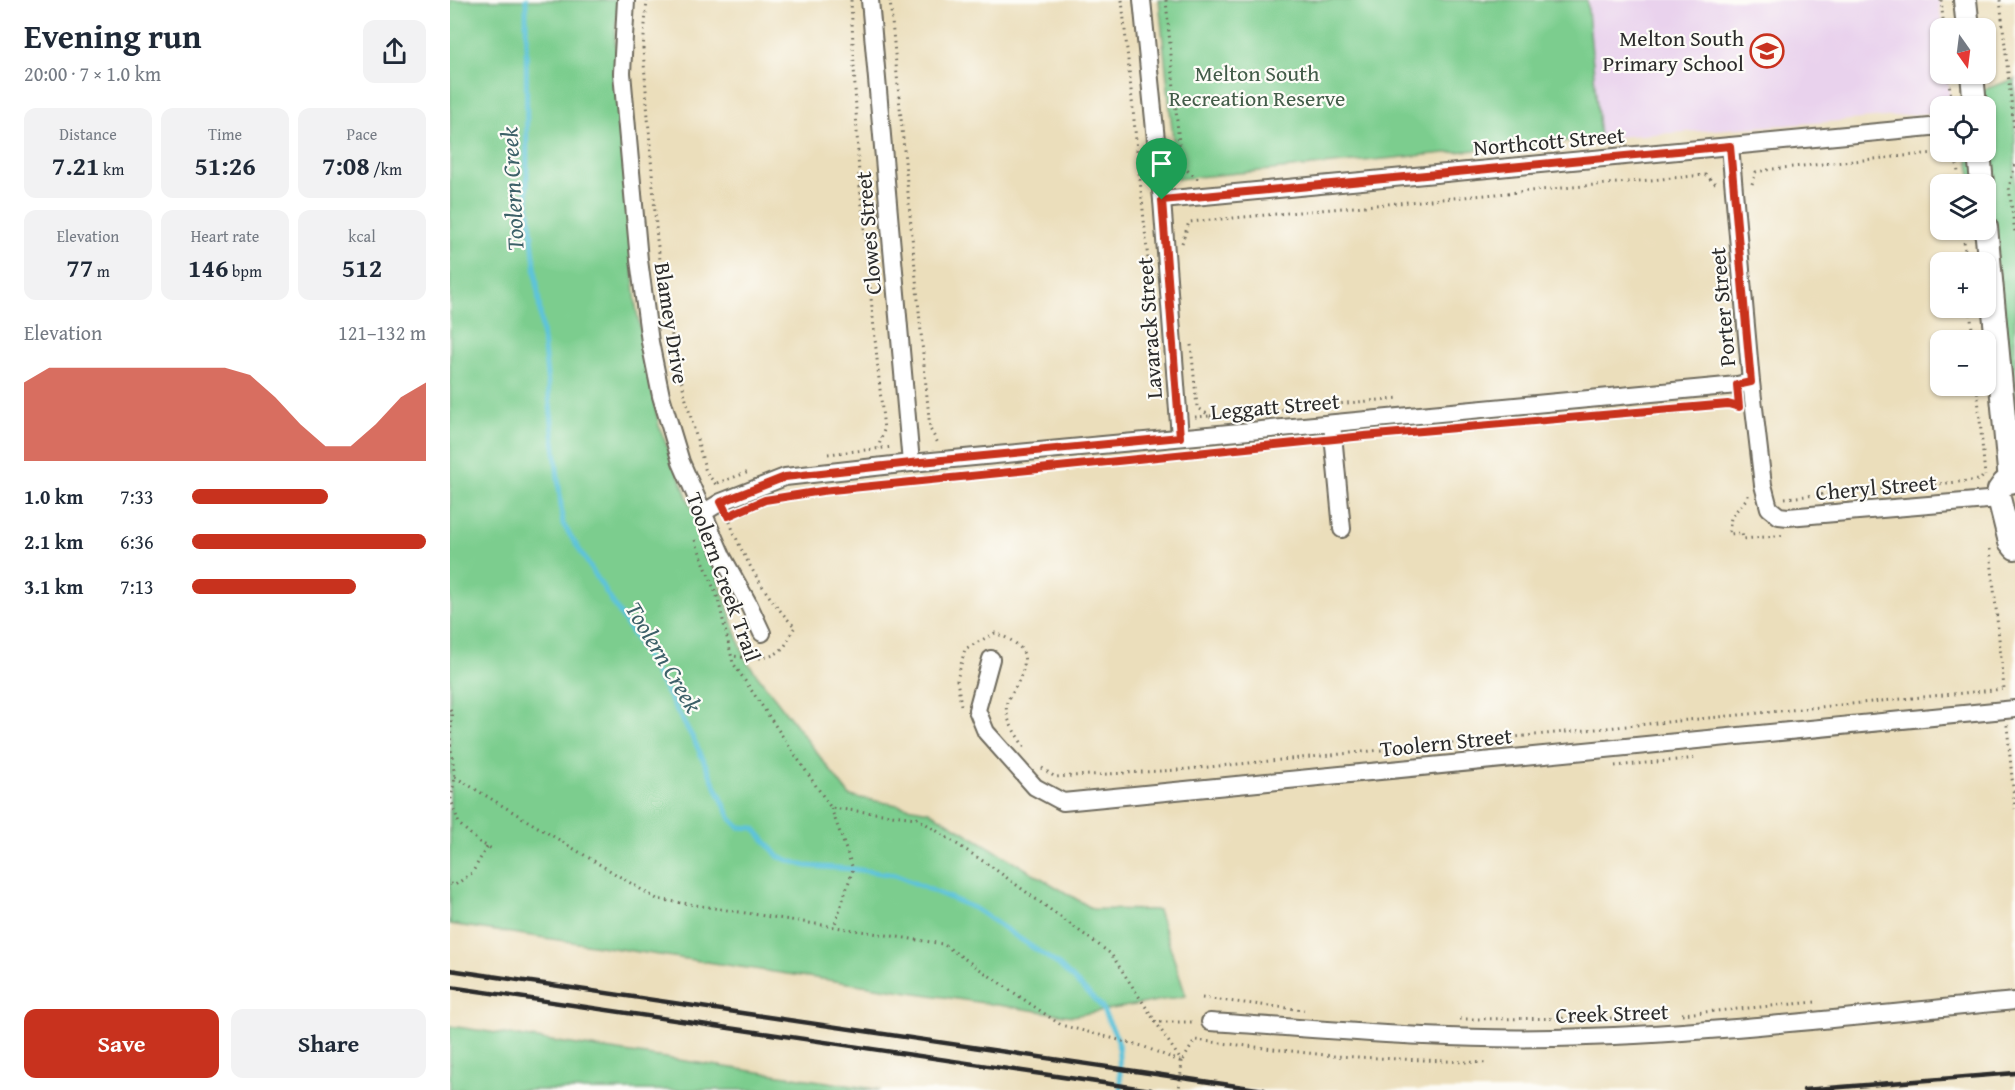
<!DOCTYPE html>
<html lang="en">
<head>
<meta charset="utf-8">
<style>
	body { margin:0; font-family:"Gentium Book Plus",serif; background:#f2f2f3; color:#1f2937; height:100vh; display:flex; flex-direction:column; font-size:22px; white-space:nowrap }
	* { box-sizing:border-box; margin:0 }
	p { font-size:20px; color:#747a83 }
	.icon { flex:none; width:33px; height:33px; fill:none; stroke:currentColor; stroke-width:2; stroke-linecap:round; stroke-linejoin:round }
	.map { position:relative; flex:1; overflow:hidden }
	.panel { display:flex; flex-direction:column; background:#fff; width:450px }
	.panel>* { flex:none }
	.needle { width:39px; rotate:166deg }
	.tools { position:absolute; left:1480px; top:18px; display:grid; gap:12px }
	.tools a { display:grid; place-items:center; width:66px; height:66px; border-radius:12px; background:#fff; box-shadow:0 2px 4px #0004; font-size:30px }
	.pin { position:absolute; display:grid; place-items:center; width:51px; height:51px; color:#fff; margin:-62px -26px; border-radius:50% 50% 50% 0; rotate:-45deg; box-shadow:0 0 6px #0007 }
	.pin .icon { rotate:45deg }
	.round { display:grid; place-items:center; flex:none; width:63px; height:63px; border-radius:12px; background:#f2f2f3 }
	.overview { display:flex; align-items:center; justify-content:space-between; height:102px; padding:0 24px }
	h1 { font-size:33px; font-weight:600; line-height:45px }
	.figures { display:grid; grid-template-columns:repeat(3,1fr); gap:9px; height:102px; padding:6px 24px }
	.figures div { display:grid; align-content:center; border-radius:12px; background:#f2f2f3; text-align:center }
	.figures b { font-size:26px; font-weight:600 }
	.figures small { font-size:16px; font-weight:400 }
	.figures p { font-size:16px }
	.chart { height:168px; padding:12px 24px }
	.chart p { display:flex; justify-content:space-between }
	.chart svg { width:100%; height:108px; margin-top:6px; fill:#c8321e; opacity:.7 }
	.action { display:flex; gap:12px; margin-top:auto; padding:12px 24px }
	.action a { flex:1; height:69px; border-radius:12px; background:#c8321e; color:#fff; font-size:24px; font-weight:600; line-height:69px; text-align:center }
	.action a+a { background:#f2f2f3; color:#1f2937 }
	ul { padding:0 24px; list-style:none; font-size:20px }
	li { display:grid; grid-template-columns:96px 72px 1fr; align-items:center; height:45px }
	li i { height:15px; border-radius:8px; background:#c8321e }
	main { display:flex; flex:1; min-height:0 }
	.map>svg:first-child { display:block }
</style>
</head>
<body>
<main>
<section class="panel">
<div class="overview"><div><h1>Evening run</h1><p>20:00 · 7 × 1.0 km</p></div><a class="round"><svg class="icon" aria-label="share" viewBox="0 0 24 24"><path d="M12 15V3M7 8l5-5 5 5M5 13v7h14v-7"/></svg></a></div>
<div class="figures">
<div><p>Distance</p><b>7.21<small> km</small></b></div>
<div><p>Time</p><b>51:26</b></div>
<div><p>Pace</p><b>7:08<small> /km</small></b></div>
</div>
<div class="figures">
<div><p>Elevation</p><b>77<small> m</small></b></div>
<div><p>Heart rate</p><b>146<small> bpm</small></b></div>
<div><p>kcal</p><b>512</b></div>
</div>
<div class="chart"><p><span>Elevation</span>121–132 m</p>
<svg viewBox="0 0 160 44" preserveAspectRatio="none"><path d="M0 44V12L10 6L20 6L30 6L40 6L50 6L60 6L70 6L80 6L90 9L100 18L110 29L120 38L130 38L140 29L150 18L160 12V44z"/></svg>
</div>
<ul>
<li><b>1.0 km</b>7:33<i style="width:58%"></i></li>
<li><b>2.1 km</b>6:36<i style="width:100%"></i></li>
<li><b>3.1 km</b>7:13<i style="width:70%"></i></li>
</ul>
<div class="action"><a>Save</a><a>Share</a></div>
</section>
<div class="map">
<svg width="1565" height="1090" viewBox="0 0 1565 1090">
	<rect width="100%" height="100%" fill="#fdfcf7"/>
	<filter id="ink" filterUnits="userSpaceOnUse"><feTurbulence type="fractalNoise" baseFrequency=".0167" numOctaves="2"/><feDisplacementMap in="SourceGraphic" scale="12" xChannelSelector="R" yChannelSelector="G"/><feConvolveMatrix kernelMatrix="1 2 1 2 8 2 1 2 1" color-interpolation-filters="sRGB"/></filter>
	<filter id="wash" filterUnits="userSpaceOnUse"><feTurbulence type="fractalNoise" baseFrequency=".008" numOctaves="4" result="noise"/><feDisplacementMap in="SourceGraphic" scale="24" xChannelSelector="R" yChannelSelector="G"/><feGaussianBlur stdDeviation="1.35" result="paint"/><feColorMatrix in="noise" values="0 0 0 0 0 0 0 0 0 0 0 0 0 0 0 0 0 1.4 0 .05"/><feComposite in="paint" operator="in"/></filter>
	<g filter="url(#wash)">
		<rect width="100%" height="100%" fill="#ebdebb"/>
		<!-- built -->
		<polygon fill="#e9d2ed" points="1137,0 1489,0 1492,28 1491,74 1497,74 1501,106 1491,106 1491,112 1377,122 1150,138"/>
		<!-- green -->
		<g fill="#7ccd8e" stroke="#547c5c" stroke-width="1.5">
			<polygon points="0,0 168,0 165,39 186,307 209,426 259,552 295,659 400,796 479,811 643,909 708,910 736,996 622,1016 0,924"/>
			<polygon points="709,0 1137,0 1150,138 727,179"/>
			<polygon points="1565,79 1565,410 1548,411 1536,230 1536,184 1521,184 1518,152 1536,152 1536,106 1512,106 1511,97"/>
			<polygon points="0,1026 431,1090 0,1090"/>
		</g>
		<g fill="none" stroke-linecap="round" stroke-linejoin="round">
			<!-- stream -->
			<polyline stroke="#5dc3da" stroke-width="5" points="76,0 77,192 113,524 187,641 244,740 281,819 289,827 304,828 329,857 356,866 403,869 445,875 524,908 609,965 651,1006 668,1040 671,1090"/>
		</g>
	</g>
	<g filter="url(#ink)">
		<g fill="none" stroke-linecap="round" stroke-linejoin="round">
			<!-- street casing -->
			<g stroke="#6e6a5d" stroke-width="20">
				<g id="street">
					<polyline points="176,0 172,73 189,260 200,342 211,396 231,462 272,556 298,603 312,633"/>
					<polyline points="420,0 461,463"/>
					<polyline points="692,0 712,200 730,437"/>
					<polyline points="1280,146 1301,382 1313,485 1319,508 1329,516 1338,517 1549,499"/>
					<polyline points="712,200 1491,126"/>
					<polyline points="882,424 892,529"/>
					<polyline points="253,513 271,502 335,477 461,463 1287,385 1301,382"/>
					<polyline points="541,659 527,710 536,732 585,787 613,802 1565,709"/>
					<path d="M760,1022c114,7 229,19 344,16 154,-3 308,-23 461,-37"/>
				</g>
			</g>
			<!-- secondary casing -->
			<g stroke="#6e6a5d" stroke-width="26">
				<g id="secondary">
					<polyline points="1515,0 1518,28"/>
					<polyline points="1522,74 1525,106"/>
					<polyline points="1529,152 1532,184"/>
					<polyline points="1536,227 1560,481"/>
					<polyline points="1565,481 1554,483 1549,490 1548,494 1560,542 1565,548"/>
				</g>
			</g>
			<!-- path -->
			<g stroke="#6e6a5d" stroke-width="3" stroke-dasharray="1.5 4.5" stroke-linecap="butt">
				<polyline points="197,0 193,49 207,240 223,343 236,400 256,472 267,486"/>
				<polyline points="401,0 409,176 434,430 428,448"/>
				<polyline points="440,0 480,429 488,443"/>
				<polyline points="672,0 699,270"/>
				<polyline points="716,0 731,165 749,180"/>
				<polyline points="1491,0 1494,28"/>
				<polyline points="1550,0 1565,137"/>
				<polyline points="1498,74 1502,106"/>
				<polyline points="1496,106 1500,100"/>
				<polyline points="1506,152 1509,184"/>
				<polyline points="1565,165 1559,187 1565,232"/>
				<polyline points="1302,184 1306,172 1322,169 1495,152 1506,159"/>
				<polyline points="1513,230 1516,262"/>
				<polyline points="732,243 739,222 1255,175 1266,184"/>
				<polyline points="1520,308 1523,340"/>
				<polyline points="741,345 747,407 760,416 950,398"/>
				<polyline points="1527,386 1535,476"/>
				<polyline points="1240,408 1278,404 1287,407"/>
				<polyline points="745,417 759,416"/>
				<polyline points="378,454 443,447"/>
				<polyline points="267,483 299,472"/>
				<polyline points="398,488 565,472"/>
				<polyline points="1298,495 1298,497 1281,517 1279,534 1292,533 1293,539 1336,535"/>
				<polyline points="333,497 368,492"/>
				<polyline points="1335,498 1530,480 1533,476"/>
				<path d="M278,516c12,38 39,83 67,111 -4,5 -6,12 -9,17 -13,19 -35,14 -54,12"/>
				<polyline points="245,540 268,599 283,663 381,808 467,818 542,867 661,954 732,1062 729,1090"/>
				<polyline points="1540,549 1554,688"/>
				<path d="M511,705l-4,-25 8,-31 30,-16c31,12 37,22 21,53 -3,5 -7,11 -9,16 -4,17 11,34 19,48"/>
				<polyline points="0,709 2,713 0,742 5,777 1,799 9,824 29,842 44,850"/>
				<polyline points="1557,725 1565,809"/>
				<polyline points="1165,766 1248,758"/>
				<polyline points="592,768 605,777 728,770 1554,689"/>
				<polyline points="5,777 207,899 493,944 611,1025 692,1046 732,1062 745,1040 884,1056 1039,1063"/>
				<polyline points="381,808 403,869 384,927"/>
				<polyline points="0,884 5,885 22,873 37,847"/>
				<polyline points="752,998 854,1010"/>
				<polyline points="1232,1014 1366,1002"/>
				<polyline points="1010,1019 1166,1018"/>
				<polyline points="704,1022 746,1022"/>
			</g>
			<!-- street -->
			<use href="#street" stroke="#fff" stroke-width="16"/>
			<!-- secondary -->
			<use href="#secondary" stroke="#fff" stroke-width="22"/>
			<!-- rail -->
			<g stroke="#2b2b2b" stroke-width="4.5">
				<polyline points="0,970 814,1090"/>
				<polyline points="0,987 701,1090"/>
				<polyline points="1354,1090 1565,1073"/>
			</g>
		</g>
	</g>
	<g fill="none" stroke-linecap="round" stroke-linejoin="round" filter="url(#ink)">
		<!-- route casing -->
		<g stroke="#fff" stroke-width="12">
			<polygon id="route" points="1280,146 1301,382 1287,385 1289,407 1278,404 914,436 372,491 315,500 278,516 271,502 335,477 461,463 730,437 712,200"/>
		</g>
		<!-- route -->
		<use href="#route" stroke="#c8321e" stroke-width="8"/>
	</g>
	<!-- icons -->
	<defs>
		<g id="school-ring" transform="scale(1.725)"><circle r="9.5" fill="#fdfcf7" stroke="#c8321e" stroke-width="1.5"/><path d="M0-5L7-2L0 1L-7-2ZM-4 1L0 2.5L4 1V4Q0 6-4 4Z" fill="#c8321e"/></g>
	</defs>
	<g fill-rule="evenodd">
		<use href="#school-ring" x="1317" y="51"/>
	</g>
	<g text-anchor="middle" dominant-baseline="central" stroke-width="4.5" stroke-linejoin="round" paint-order="stroke">
		<!-- poi labels -->
		<g font-size="22" fill="#2b2b2b" stroke="#fdfcf7" text-anchor="end">
			<text x="1294" y="38">Melton South<tspan x="1294" dy="25">Primary School</tspan></text>
		</g>
		<!-- park labels -->
		<g font-size="22" fill="#435c49" stroke="#fdfcf7">
			<text x="807" y="73">Melton South<tspan x="807" dy="25">Recreation Reserve</tspan></text>
		</g>
		<!-- street labels -->
		<g font-size="22" fill="#2b2b2b" stroke="#fdfcf7">
			<text transform="translate(1099 141) rotate(-5)">Northcott Street</text>
			<text transform="translate(418 233) rotate(-95)">Clowes Street</text>
			<text transform="translate(1272 307) rotate(-95)">Porter Street</text>
			<text transform="translate(222 323) rotate(81)">Blamey Drive</text>
			<text transform="translate(699 328) rotate(-94)">Lavarack Street</text>
			<text transform="translate(825 406) rotate(-5)">Leggatt Street</text>
			<text transform="translate(1426 487) rotate(-5)">Cheryl Street</text>
			<text transform="translate(274 577) rotate(70)">Toolern Creek Trail</text>
			<text transform="translate(996 742) rotate(-6)">Toolern Street</text>
			<text transform="translate(1162 1013) rotate(-2)">Creek Street</text>
		</g>
		<!-- water labels -->
		<g font-size="24" font-style="italic" fill="#3c6068" stroke="#fdfcf7">
			<text transform="translate(62 189) rotate(-93)">Toolern Creek</text>
			<text transform="translate(214 657) rotate(59)">Toolern Creek</text>
		</g>
	</g>
</svg>
<div class="tools">
<a><svg class="needle" viewBox="-14 -14 28 28"><path d="M0-13l5 13h-10z" fill="#e53935"/><path d="M0 13l5-13h-10z" fill="#747a83"/></svg></a>
<a><svg class="icon" aria-label="locate" viewBox="0 0 24 24"><circle cx="12" cy="12" r="6"/><path d="M12 2v4M12 18v4M2 12h4M18 12h4"/></svg></a>
<a><svg class="icon" aria-label="layers" viewBox="0 0 24 24"><path d="M12 4l9 5-9 5-9-5zM3 14l9 5 9-5"/></svg></a>
<a>+</a>
<a>−</a>
</div>
<div class="pin" style="left:712px;top:200px;background:#1e9e55"><svg class="icon" aria-label="arrive" viewBox="0 0 24 24"><path d="M6 21V4h12l-3 4 3 4H6"/></svg></div>
</div>
</main>
</body>
</html>
